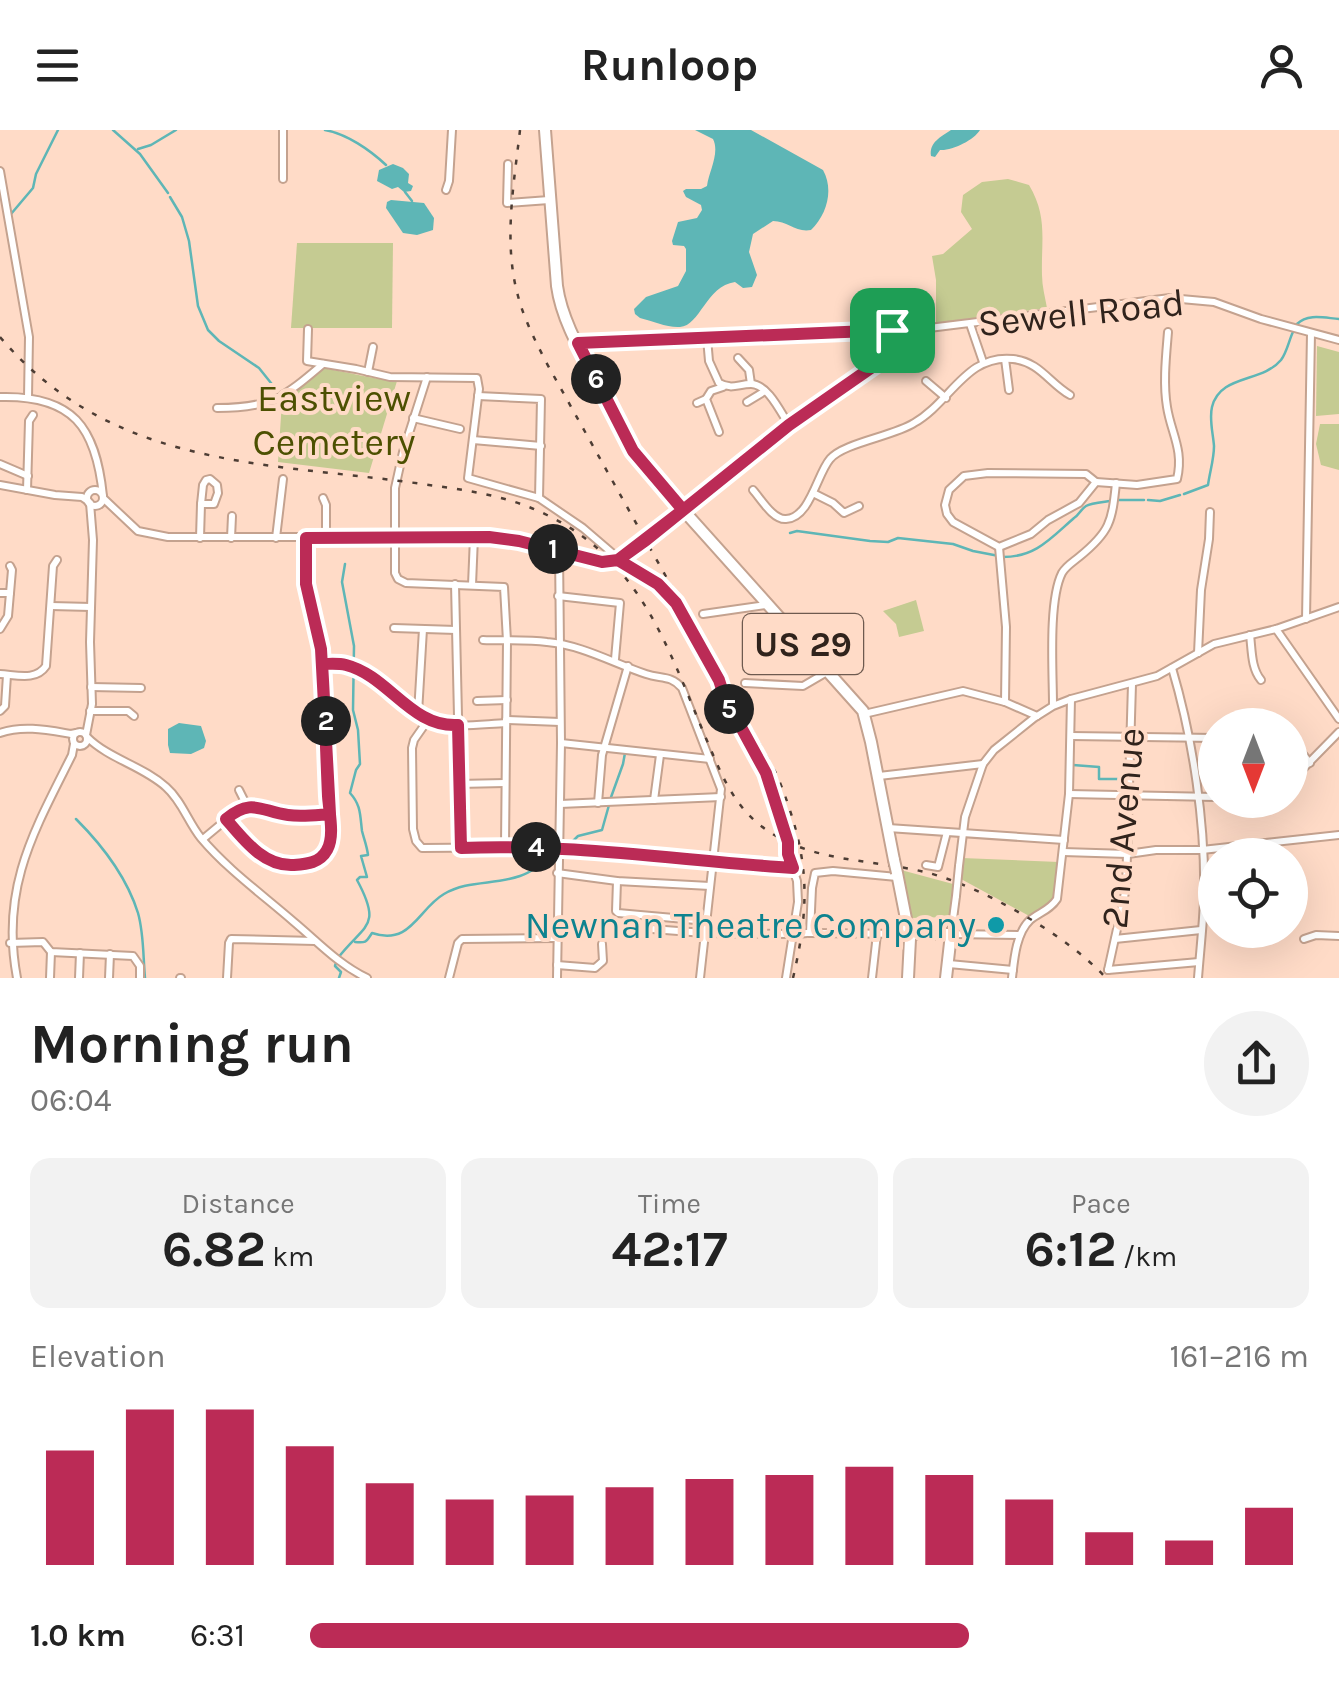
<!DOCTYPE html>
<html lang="en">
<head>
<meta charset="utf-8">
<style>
	body { margin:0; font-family:Karla,sans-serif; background:#f2f2f2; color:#222; height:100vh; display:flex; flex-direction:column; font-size:38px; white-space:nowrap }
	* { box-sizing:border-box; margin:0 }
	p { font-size:32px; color:#767676 }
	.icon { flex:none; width:55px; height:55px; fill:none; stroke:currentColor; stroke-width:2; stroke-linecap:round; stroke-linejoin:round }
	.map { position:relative; height:848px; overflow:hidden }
	.drawer { display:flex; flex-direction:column; background:#fff; flex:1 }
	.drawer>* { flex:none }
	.needle { width:65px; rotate:180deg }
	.tools { position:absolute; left:1198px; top:578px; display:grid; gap:20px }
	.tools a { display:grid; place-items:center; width:110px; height:110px; border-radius:50%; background:#fff; box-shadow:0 10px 40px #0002; font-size:50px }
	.pin { position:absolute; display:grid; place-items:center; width:85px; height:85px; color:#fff; margin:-42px; border-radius:20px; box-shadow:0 5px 15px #0006 }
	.km { position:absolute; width:50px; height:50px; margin:-25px; border-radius:50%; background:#222; color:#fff; font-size:28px; line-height:50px; text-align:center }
	.round { display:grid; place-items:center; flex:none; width:105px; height:105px; border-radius:52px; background:#f2f2f2 }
	.headline { display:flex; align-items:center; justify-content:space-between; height:170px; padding:0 30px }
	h1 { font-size:55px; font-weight:700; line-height:75px }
	.figures { display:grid; grid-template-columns:repeat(3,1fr); gap:15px; height:170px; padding:10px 30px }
	.figures div { display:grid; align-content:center; border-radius:20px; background:#f2f2f2; text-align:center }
	.figures b { font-size:50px; font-weight:700 }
	.figures small { font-size:28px; font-weight:400 }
	.figures p { font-size:28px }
	.chart { height:280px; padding:20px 30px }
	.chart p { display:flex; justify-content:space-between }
	.chart svg { width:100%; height:180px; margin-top:10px; stroke:#bb2b56; stroke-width:6 }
	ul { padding:0 30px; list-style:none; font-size:32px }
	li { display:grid; grid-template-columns:160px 120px 1fr; align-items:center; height:75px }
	li i { height:25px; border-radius:12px; background:#bb2b56 }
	header { display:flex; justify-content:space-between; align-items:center; height:130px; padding:0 30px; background:#fff; font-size:45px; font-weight:700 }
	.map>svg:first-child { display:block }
</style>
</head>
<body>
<header><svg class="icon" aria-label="menu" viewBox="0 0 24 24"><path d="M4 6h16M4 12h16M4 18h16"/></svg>Runloop<svg class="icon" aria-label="person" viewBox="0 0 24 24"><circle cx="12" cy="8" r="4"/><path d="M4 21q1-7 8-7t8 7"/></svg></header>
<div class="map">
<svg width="1339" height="848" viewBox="0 0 1339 848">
	<rect width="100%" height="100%" fill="#ffdbc7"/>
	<!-- green -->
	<g fill="#c5cb92">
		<path d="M1008,49l21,6c19,32 12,55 13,90 0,11 3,22 5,33l-111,15v-43l-4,-24 11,-2 29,-25 -11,-17 2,-17 19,-13z"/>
		<polygon points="297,113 393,113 392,198 291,198"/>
		<polygon points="1317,216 1339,222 1339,284 1316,286"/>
		<path d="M322,238c26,4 49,11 75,13l-28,92 -91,-11 4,-61z"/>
		<polygon points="1320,294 1339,294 1339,340 1321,335 1316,314"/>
		<polygon points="916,470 924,501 899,507 896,494 883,481"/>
		<polygon points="962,728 1059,732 1053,773 1031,787 961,749"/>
		<polygon points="901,740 953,754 950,787 910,788"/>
	</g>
	<!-- water -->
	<g fill="#5eb6b6">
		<path d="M695,0h56l72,40c11,20 4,44 -12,60 -15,3 -23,-9 -38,-9l-20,13 -4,18 8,23 -5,12 -9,1 -8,-6c-29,4 -35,44 -55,45 -12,1 -28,-6 -40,-9l-5,-4 -1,-5 12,-12 32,-11 8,-15v-22l-2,-3 -11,-1 -1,-4 6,-19 19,-4 5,-8 -1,-5 -15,-8 -3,-6 3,-2h15l6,-3c2,-15 13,-33 6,-47z"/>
		<path d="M951,0h29c-6,10 -28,21 -40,20l-5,7 -4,-1c-2,-14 10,-19 20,-26z"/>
		<polygon points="393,34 403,38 409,44 408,53 413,56 411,61 404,62 398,57 392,59 377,51 379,40"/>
		<polygon points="391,70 424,73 434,88 433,100 417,105 403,103 386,78 387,72"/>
		<polygon points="179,593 201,596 206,611 204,618 191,624 170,623 168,615 168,599"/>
	</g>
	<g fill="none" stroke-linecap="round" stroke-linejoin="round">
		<!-- stream -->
		<g stroke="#5eb6b6" stroke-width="2.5">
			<polyline points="113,0 140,24 168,63"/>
			<path d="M325,0c22,4 45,20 61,35"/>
			<polyline points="138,19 151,15 176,0"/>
			<polyline points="405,62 412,71"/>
			<polyline points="170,67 182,87 189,111 198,176 208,200 219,211 259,238 279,263"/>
			<polyline points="11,84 33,58 36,44 58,0"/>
			<path d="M1297,194c11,-11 28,-6 42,-5"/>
			<path d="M1184,364l24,-9c2,-14 6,-26 6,-39 -1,-13 -5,-27 -2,-39 8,-33 50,-24 69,-47 6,-8 8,-20 12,-28"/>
			<polyline points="1117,370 1144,370"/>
			<polyline points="1148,370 1160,371 1180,365"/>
			<polyline points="790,403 797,401 870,411 888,412 898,408 953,414 973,421 999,426"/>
			<path d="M1003,427c33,0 48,-19 71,-39 5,-3 7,-9 12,-12 5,-3 18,-4 24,-5"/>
			<polyline points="1073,635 1099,637 1099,649 1128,649"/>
			<polyline points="610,670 623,634 625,623"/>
			<path d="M76,689c26,26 51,59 62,94 6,21 5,44 7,65"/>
			<polyline points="568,716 578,706 602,700 609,675"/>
			<path d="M355,812c12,1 11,0 17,-9 39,13 46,-24 72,-39 24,-14 50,-9 76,-18 13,-4 22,-14 35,-18"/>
			<path d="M338,828c26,-34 45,-30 19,-78l3,-3h7l-6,-21 7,-1c-1,-9 -4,-16 -6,-24 -2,-16 -1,-26 -12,-38l6,-23 4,-6 -2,-34 -5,-20 1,-64 -12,-64 3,-18"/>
			<polyline points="336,833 335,836 341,842 339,848"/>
		</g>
		<!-- minor casing -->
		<g stroke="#c4a28f" stroke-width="10">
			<g id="minor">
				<polyline points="508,34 507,73 549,70"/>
				<polyline points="0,41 29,207 28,267"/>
				<polyline points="283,49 283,0"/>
				<polyline points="446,60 449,51 452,0"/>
				<polyline points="970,194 983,232"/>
				<polyline points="308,199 307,231 356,239 390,247 477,248 479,259 468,348 539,368 583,398 632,440 658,453 676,473 719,550 728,577 736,587 766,643 788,713 789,727 797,751 798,772 786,848"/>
				<path d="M707,208l2,23 10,22c13,7 19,1 32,1 17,0 30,29 38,41"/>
				<polyline points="578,213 921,199 1170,168 1214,172 1261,189 1339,210"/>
				<polyline points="738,228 749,240 751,254"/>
				<polyline points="1005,229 1009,260"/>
				<polyline points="368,242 373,217"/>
				<polyline points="427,247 403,322 395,358 395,443 398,449 406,453 504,457 507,511 505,716"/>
				<polyline points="926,251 946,268"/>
				<polyline points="478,266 541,269 539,368"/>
				<path d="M0,267c73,-2 96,30 103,99"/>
				<polyline points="747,272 765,261"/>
				<polyline points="697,273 706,269"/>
				<path d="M217,278c54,0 66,-10 106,-44"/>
				<polyline points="413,288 460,299"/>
				<polyline points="719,302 706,269 711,261 723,257"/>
				<polyline points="473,310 541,316"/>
				<polyline points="0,334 28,346"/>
				<polygon points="988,343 1086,344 1096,352 1079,373 1048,390 1031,404 999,417 953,392 947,384 945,375 949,360 964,346"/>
				<polygon points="210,349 217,355 218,363 214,374 201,374 203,355 206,350"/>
				<path d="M1096,352l41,3 40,-6c7,-29 -6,-46 -10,-72 -4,-24 -1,-51 1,-75"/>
				<polyline points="0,355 55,365 82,367 88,371"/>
				<polyline points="27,360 29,291 33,285"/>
				<path d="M753,360c8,9 20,30 33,29 24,-1 31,-45 44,-60 13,-16 64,-23 84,-36 37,-21 52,-69 99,-64 27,3 36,24 57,36"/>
				<circle cx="95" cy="368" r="8"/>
				<polyline points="813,363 833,373 844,383 859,376"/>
				<polyline points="103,368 138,401 168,407 489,407 519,411 602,432 612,432 618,429 646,409 789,295 888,226 891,219 892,200"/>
				<polyline points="323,368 326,375 326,408"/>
				<polyline points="200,408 201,374"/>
				<polyline points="231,408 232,386"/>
				<polyline points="276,408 283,349"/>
				<polyline points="999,417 1006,497 1005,572"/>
				<polyline points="455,454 461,718"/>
				<polyline points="472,455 474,407"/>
				<polyline points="0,463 10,463"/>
				<polyline points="558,466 620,473 615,529"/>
				<polyline points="51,476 91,477"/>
				<polyline points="703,484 766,475"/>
				<polyline points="1306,489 1311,203"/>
				<polyline points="394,498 456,500"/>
				<polyline points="0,499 8,486 12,440 10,436"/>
				<polyline points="1276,499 1339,589"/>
				<path d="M1250,505c2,15 1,33 11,45"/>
				<path d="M483,510c21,1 43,-1 64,2 35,3 66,21 99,32 15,5 25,1 36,14l39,101 -21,189"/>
				<polyline points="1198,523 1201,460 1209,409 1210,382"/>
				<path d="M322,534c54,-1 63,34 104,55 23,11 55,5 80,4"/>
				<path d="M1172,538c21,71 34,157 32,232 -1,26 -4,52 -6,78"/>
				<path d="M0,544c17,1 36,7 46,-8l7,-100 4,-6"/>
				<polyline points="745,553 803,556 827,542"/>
				<polyline points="91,557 141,558"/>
				<polyline points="477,571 507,570"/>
				<path d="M1053,575c0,-33 -5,-104 9,-132 4,-7 11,-11 17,-16 31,-25 33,-35 37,-74"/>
				<polyline points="0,581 5,576 7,545"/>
				<polyline points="90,581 128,581 134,586"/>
				<polyline points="418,583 423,499"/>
				<polyline points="864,584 963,561 1005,572 1037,586"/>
				<polyline points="428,590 414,610 412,618 413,699 416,711 422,718 537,717 713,733 793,738"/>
				<polyline points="506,590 560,592"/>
				<polyline points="1252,595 1269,590 1277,595"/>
				<circle cx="80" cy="609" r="7"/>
				<path d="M0,603c23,-8 47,-3 71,1l5,-1"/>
				<polyline points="86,605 92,574 90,512 93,410 90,373"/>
				<polyline points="1071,606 1215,608"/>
				<path d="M87,607c22,22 56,29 79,50 16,14 22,35 35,51 26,31 62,57 93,84 24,20 44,42 73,56"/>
				<polyline points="1290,609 1310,633"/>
				<polyline points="561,613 710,629"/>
				<polyline points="879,646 983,634"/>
				<polyline points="1290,652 1339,602"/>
				<polyline points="458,654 505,653"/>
				<polyline points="239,660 248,678"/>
				<polyline points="1069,664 1215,667"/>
				<polyline points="654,670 660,625"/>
				<polyline points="598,673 602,625 628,536"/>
				<polyline points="560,674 721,667"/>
				<path d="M226,689c29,33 45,56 92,42l12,-16 -3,-104 -6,-92 -15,-65v-46"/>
				<polyline points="888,698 1064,710"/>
				<polyline points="203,709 233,684 245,679 262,677 290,686 329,684"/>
				<polyline points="1063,722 1128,724 1156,720 1202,720 1339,705"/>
				<polyline points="926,735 938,737 947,702"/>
				<polyline points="959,736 965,687 983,634 994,620 1034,588 1053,576 1071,569 1157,546 1214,514 1276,499 1339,477"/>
				<polyline points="557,743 617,751 710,756"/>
				<polyline points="617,751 616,781 618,783 707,791"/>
				<polyline points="956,766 951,804 1020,805"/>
				<polyline points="652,799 704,803 796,804"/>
				<polyline points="809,803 909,804"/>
				<polyline points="810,803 812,758 815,743 833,741 897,747"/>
				<polyline points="1115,809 1201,800"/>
				<polyline points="1304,809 1316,805 1339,806"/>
				<polyline points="10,813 43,812 51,822 133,826 140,836 140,848"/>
				<polyline points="949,834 1013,840"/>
				<polyline points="557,835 595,838 603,831 602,814"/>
				<polyline points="1108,840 1126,758 1132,554"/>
				<polyline points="1108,840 1199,832"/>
				<path d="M17,848c-17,-90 17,-147 55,-223l2,-11"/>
				<polyline points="50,848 51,822"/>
				<polyline points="79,848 80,823"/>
				<polyline points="109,848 110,824"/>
				<polyline points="180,848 181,848"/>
				<polyline points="227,848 229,813 231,809 315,811"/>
				<polyline points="449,848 458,813 462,809 557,808"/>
				<polyline points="557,848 561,613 559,421"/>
				<polyline points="872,848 877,804"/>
				<path d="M1012,848c2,-18 4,-45 18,-58 10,-8 20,-10 27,-21l12,-105 2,-95"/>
			</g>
		</g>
		<!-- major casing -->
		<g stroke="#c4a28f" stroke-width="14">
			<g id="major">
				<path d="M545,0l12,156c5,36 26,69 43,101 13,26 25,53 42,77l221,247 8,31 23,118"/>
				<polyline points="897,743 910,809 908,848"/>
				<polyline points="909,804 951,804 946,848"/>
			</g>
		</g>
		<!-- minor -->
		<use href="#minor" stroke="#fff" stroke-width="6"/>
		<!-- major -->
		<use href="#major" stroke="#fff" stroke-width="10"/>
		<!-- rail -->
		<g stroke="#4d3d34" stroke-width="2.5" stroke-dasharray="5 10" stroke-linecap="butt">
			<path d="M520,0c-6,54 -17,112 -2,166 6,23 17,44 28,66l231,413c31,77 35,122 16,203"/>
			<path d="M0,207c109,128 255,125 408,145 48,7 95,11 139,33 94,46 120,131 158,221 13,30 24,61 49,84 48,43 112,38 171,52 56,14 142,63 181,106"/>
		</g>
		<!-- minor-bridge casing -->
		<g stroke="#c4a28f" stroke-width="10" stroke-linecap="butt">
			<g id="minor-bridge">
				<polyline points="956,766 959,736"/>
				<polyline points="797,804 807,803"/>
			</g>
		</g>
		<!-- major-bridge casing -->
		<g stroke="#c4a28f" stroke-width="14" stroke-linecap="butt">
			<polyline id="major-bridge" points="894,730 897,743"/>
		</g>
		<!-- minor-bridge -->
		<use href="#minor-bridge" stroke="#fff" stroke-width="6"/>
		<!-- major-bridge -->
		<use href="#major-bridge" stroke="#fff" stroke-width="10"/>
	</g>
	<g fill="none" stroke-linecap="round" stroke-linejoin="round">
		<!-- route casing -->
		<g stroke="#fff" stroke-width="20">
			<path id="route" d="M892,200v19l-4,7 -99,69 -143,115 -28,20 -16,2 -83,-21 -30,-4 -183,1v46l15,65 9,165c-14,1 -28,3 -42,1 -26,-3 -36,-18 -62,4 18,21 38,48 68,46 13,-1 26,-2 33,-15 8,-14 2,-38 1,-54 -2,-44 -3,-88 -6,-132 8,0 16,-1 24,1 43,11 65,63 112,60l3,123c111,-5 222,13 332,20l-5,-14v-12l-22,-69 -30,-55 -8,-10 -9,-28 -43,-77 -18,-19 -40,-24 65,-50 -50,-59 -55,-108 314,-13"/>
		</g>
		<!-- route -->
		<use href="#route" stroke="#bb2b56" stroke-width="12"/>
	</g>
	<!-- markers -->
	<circle fill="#0f9aa8" stroke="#ffdbc7" stroke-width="4" cx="996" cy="795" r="10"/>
	<g text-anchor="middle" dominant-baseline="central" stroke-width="8" stroke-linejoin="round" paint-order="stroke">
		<!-- shield labels -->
		<rect fill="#ffdbc7" stroke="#6e5a4f" stroke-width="2.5" x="743" y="484" width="120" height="60" rx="8"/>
		<g font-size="35" font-weight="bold" fill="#30231c">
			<text x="803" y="514">US 29</text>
		</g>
		<!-- street labels -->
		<g font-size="38" fill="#30231c" stroke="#ffdbc7">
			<text transform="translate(1081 183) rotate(-6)">Sewell Road</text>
			<text transform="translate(1123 698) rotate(-85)">2nd Avenue</text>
		</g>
		<!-- park labels -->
		<g font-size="38" fill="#4c5001" stroke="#ffdbc7">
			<text x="334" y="268">Eastview<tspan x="334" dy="44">Cemetery</tspan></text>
		</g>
		<!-- culture labels -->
		<g font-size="38" fill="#0d838f" stroke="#ffdbc7" text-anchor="end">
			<text x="976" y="795">Newnan Theatre Company</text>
		</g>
	</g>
</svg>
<div class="tools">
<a><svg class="needle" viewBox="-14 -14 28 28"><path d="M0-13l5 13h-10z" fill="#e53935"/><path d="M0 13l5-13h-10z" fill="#767676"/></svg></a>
<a><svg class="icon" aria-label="locate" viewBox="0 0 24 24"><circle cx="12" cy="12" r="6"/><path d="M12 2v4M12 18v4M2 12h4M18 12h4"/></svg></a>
</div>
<div class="pin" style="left:892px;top:200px;background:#1e9e55"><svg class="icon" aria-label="arrive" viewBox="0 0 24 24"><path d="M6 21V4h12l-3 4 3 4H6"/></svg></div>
<b class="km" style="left:553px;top:419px">1</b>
<b class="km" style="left:326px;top:591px">2</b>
<b class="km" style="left:536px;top:717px">4</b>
<b class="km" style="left:729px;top:579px">5</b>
<b class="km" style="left:596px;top:249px">6</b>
</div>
<section class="drawer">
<div class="headline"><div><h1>Morning run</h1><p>06:04</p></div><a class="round"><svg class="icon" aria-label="share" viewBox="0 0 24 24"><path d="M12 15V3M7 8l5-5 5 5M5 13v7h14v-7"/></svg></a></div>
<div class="figures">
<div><p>Distance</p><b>6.82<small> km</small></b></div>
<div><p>Time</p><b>42:17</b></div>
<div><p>Pace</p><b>6:12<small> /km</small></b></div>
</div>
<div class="chart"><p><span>Elevation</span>161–216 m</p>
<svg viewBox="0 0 160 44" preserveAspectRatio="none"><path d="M5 44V16M15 44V6M25 44V6M35 44V15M45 44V24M55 44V28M65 44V27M75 44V25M85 44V23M95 44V22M105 44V20M115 44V22M125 44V28M135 44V36M145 44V38M155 44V30"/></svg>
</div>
<ul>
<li><b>1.0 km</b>6:31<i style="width:66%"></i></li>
</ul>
</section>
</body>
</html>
